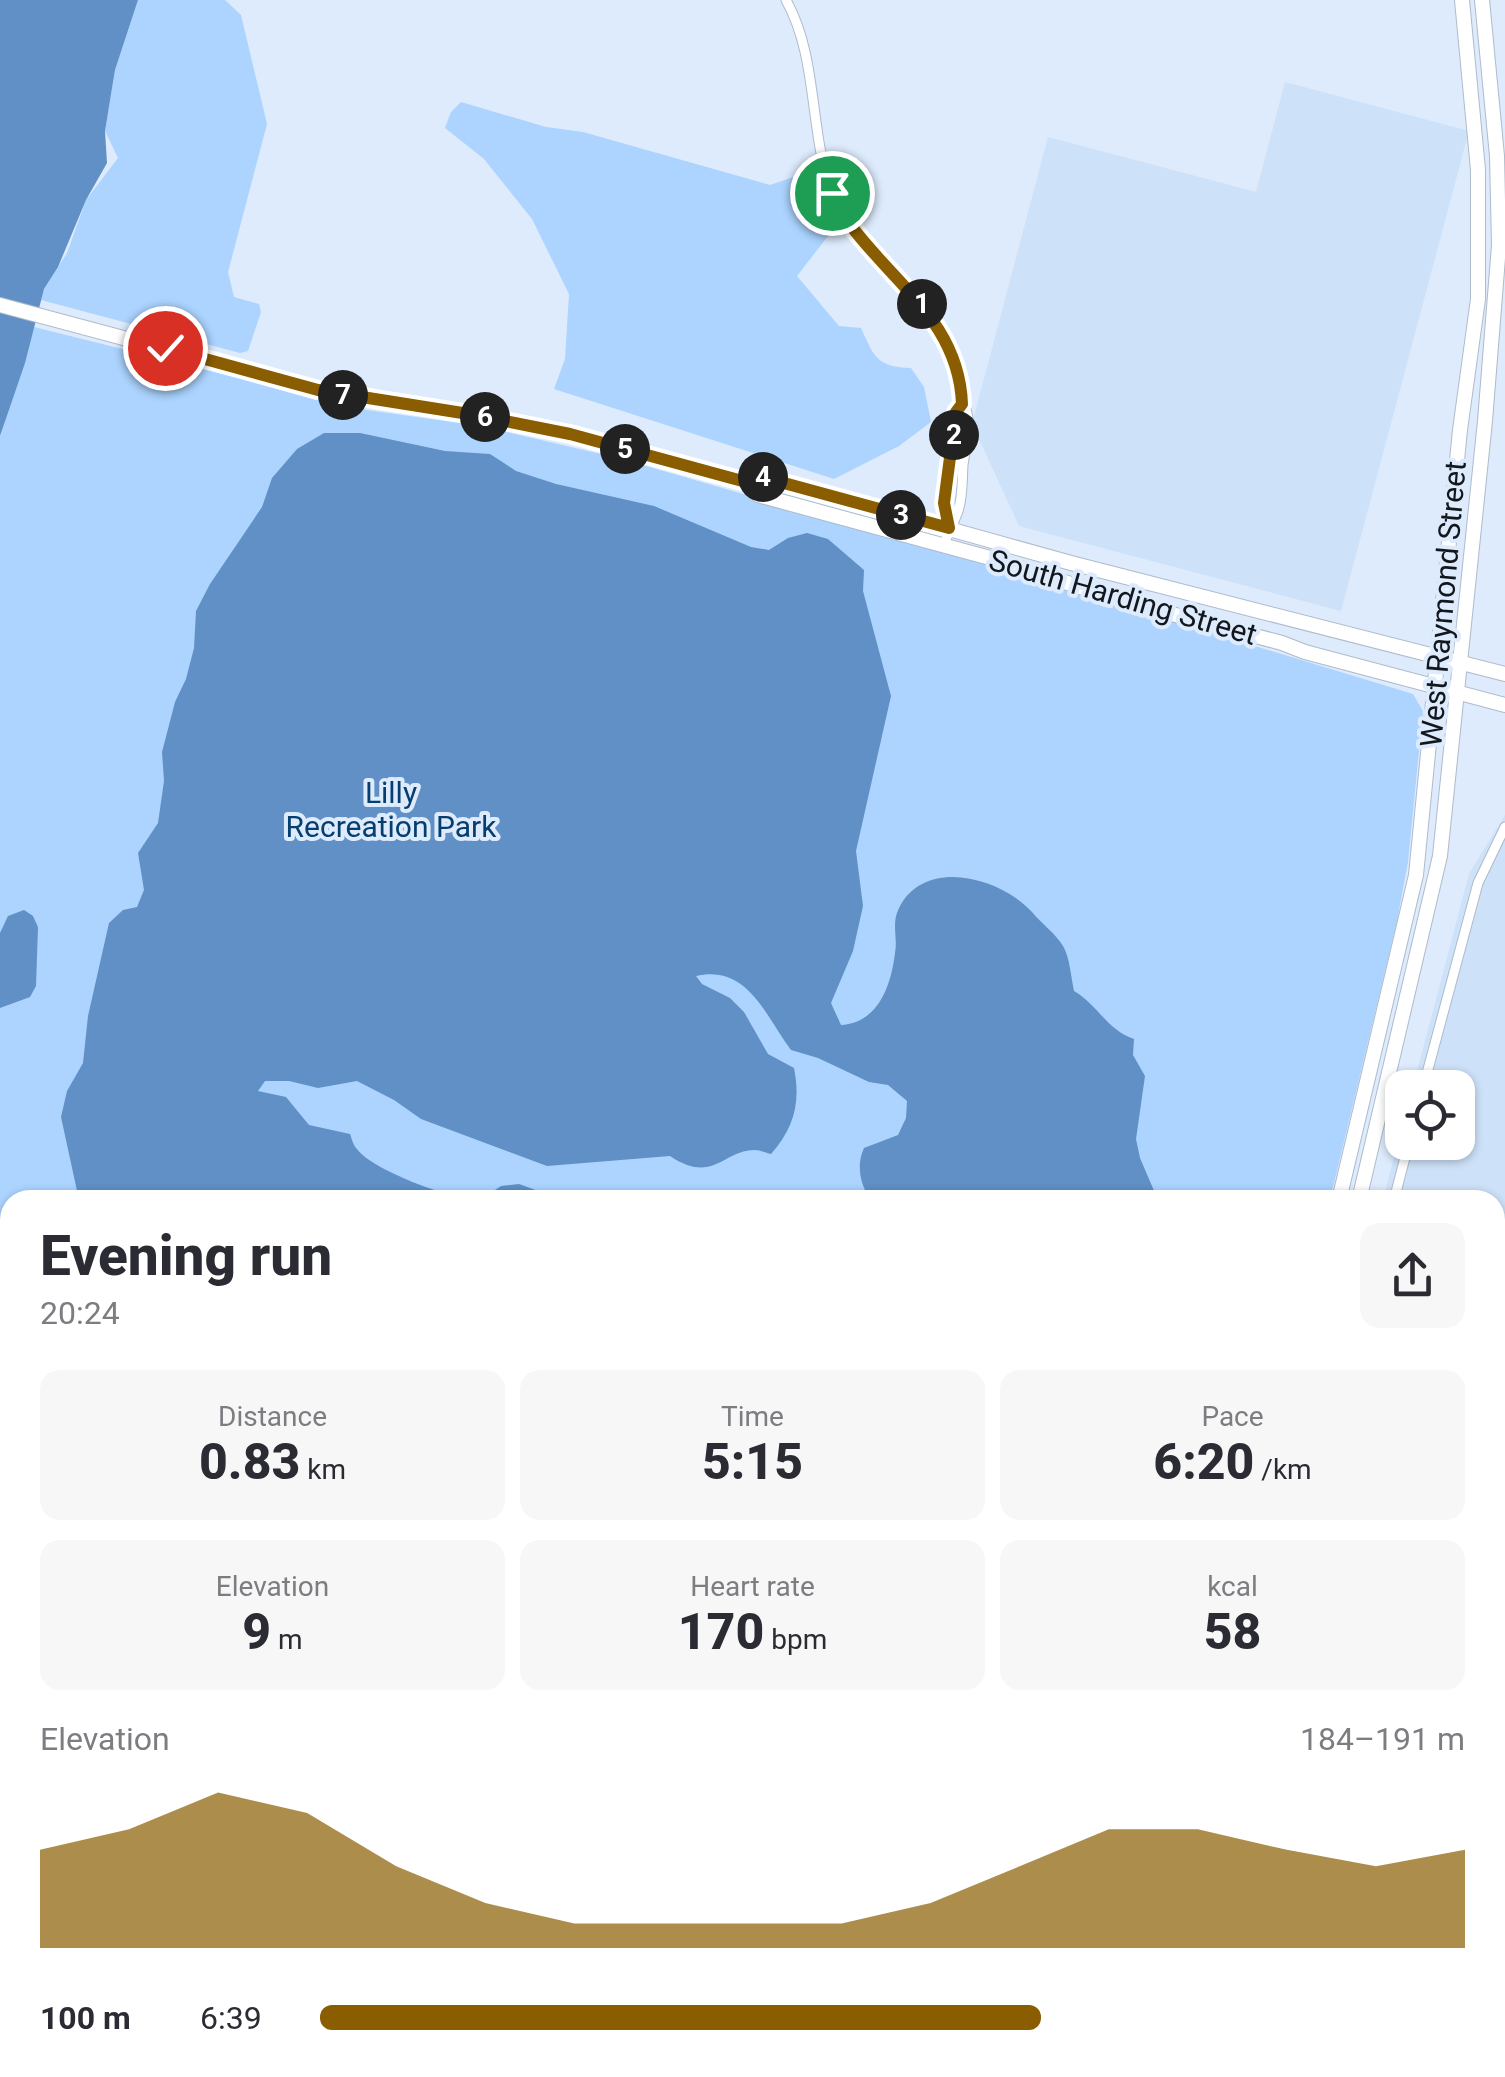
<!DOCTYPE html>
<html lang="en">
<head>
<meta charset="utf-8">
<style>
	body { margin:0; font-family:Roboto,sans-serif; background:#f7f7f7; color:#2b2b33; height:100vh; display:flex; flex-direction:column; font-size:38px; white-space:nowrap }
	* { box-sizing:border-box; margin:0 }
	p { font-size:32px; color:#7c7c81 }
	.icon { flex:none; width:55px; height:55px; fill:none; stroke:currentColor; stroke-width:2; stroke-linecap:round; stroke-linejoin:round }
	.map { position:relative; flex:1; overflow:hidden }
	.drawer { position:absolute; left:0px; top:1190px; width:1505px; height:888px; display:flex; flex-direction:column; background:#fff; border-radius:30px 30px 0 0; box-shadow:0 2px 8px #0004 }
	.drawer>* { flex:none }
	.tools { position:absolute; left:1385px; top:1070px; display:grid; gap:20px }
	.tools a { display:grid; place-items:center; width:90px; height:90px; border-radius:20px; background:#fff; box-shadow:0 2px 8px #0004; font-size:50px }
	.pin { position:absolute; display:grid; place-items:center; width:85px; height:85px; color:#fff; margin:-42px; border:5px solid #fff; border-radius:50%; box-shadow:0 2px 10px #0007 }
	.km { position:absolute; width:50px; height:50px; margin:-25px; border-radius:50%; background:#222; color:#fff; font-size:28px; line-height:50px; text-align:center }
	.round { display:grid; place-items:center; flex:none; width:105px; height:105px; border-radius:20px; background:#f7f7f7 }
	.head { display:flex; align-items:center; justify-content:space-between; height:170px; padding:0 40px }
	h1 { font-size:55px; font-weight:800; line-height:75px }
	.metrics { display:grid; grid-template-columns:repeat(3,1fr); gap:15px; height:170px; padding:10px 40px }
	.metrics div { display:grid; align-content:center; border-radius:20px; background:#f7f7f7; text-align:center }
	.metrics b { font-size:50px; font-weight:800 }
	.metrics small { font-size:28px; font-weight:400 }
	.metrics p { font-size:28px }
	.chart { height:280px; padding:20px 40px }
	.chart p { display:flex; justify-content:space-between }
	.chart svg { width:100%; height:180px; margin-top:10px; fill:#8a5d00; opacity:.7 }
	ul { padding:0 40px; list-style:none; font-size:32px }
	li { display:grid; grid-template-columns:160px 120px 1fr; align-items:center; height:75px }
	li i { height:25px; border-radius:12px; background:#8a5d00 }
	.map>svg:first-child { display:block }
</style>
</head>
<body>
<div class="map">
<svg width="1505" height="2077" viewBox="0 0 1505 2077">
	<rect width="100%" height="100%" fill="#ddebfc"/>
	<!-- built -->
	<g fill="#cde1f8">
		<polygon points="1285,82 1469,131 1341,611 1019,526 972,424 1048,137 1256,192"/>
		<polygon points="1505,815 1505,1746 1495,1744 1495,1200 1383,1200 1402,1126 1402,1142 1458,1142 1458,1088 1413,1087 1469,874"/>
	</g>
	<!-- green -->
	<g fill="#acd4ff">
		<polygon points="138,0 225,0 241,15 267,124 228,272 234,297 259,304 261,312 248,351 240,353 41,300 44,289 67,253 86,200 118,158 105,131 115,70"/>
		<path d="M461,102l85,25 37,5 187,53 32,-11 33,53 -38,49 42,50 22,2c13,29 16,39 50,40l13,19 7,35 -32,24 -65,33 -280,-90 11,-30 4,-65 -37,-75 -48,-60 -39,-31 6,-16z"/>
		<polygon points="34,327 367,410 481,426 622,459 952,554 1413,694 1423,711 1408,862 1397,921 1330,1200 10,1200 10,1805 0,1800 0,437"/>
		<polygon points="1495,1744 1505,1746 1505,1952 1499,1950 1495,1930"/>
		<polygon points="1495,1974 1505,1977 1505,2077 1159,2077 1161,2068 1495,2068"/>
		<polygon points="88,2068 179,2068 193,2077 100,2077"/>
		<polygon points="406,2068 1123,2068 1121,2077 416,2077"/>
	</g>
	<!-- water -->
	<g fill="#6090c5">
		<polygon points="0,0 138,0 115,70 105,131 107,163 86,200 58,267 44,289 25,363 0,436"/>
		<path d="M324,433h36l85,18 45,3 26,17 40,13 98,22 97,41 18,3 19,-12 19,-5 21,6 36,31 -1,21 28,105 -35,155 7,55 -10,45 -22,52 10,22c37,-2 50,-39 54,-72 3,-16 -4,-29 4,-45 26,-52 102,-30 133,4 9,11 24,22 31,34 7,12 8,32 11,45 24,14 33,39 60,48l-1,16 12,21 -9,63 4,19 18,42h-287c-11,-15 -15,-35 -7,-52l34,-13 8,-17 1,-17 -19,-16 -19,-3 -51,-24 -27,-8c-25,-33 -43,-86 -95,-74l6,8 28,14 14,14 24,42 26,14c7,34 0,60 -23,86 -5,-1 -11,-4 -16,-4 -32,0 -42,35 -85,6l-123,10 -126,-47 -27,-19 -37,-19 -39,7 -29,-7h-24l-7,10 28,6 23,28 41,9c2,5 3,11 7,15 15,21 92,49 118,51h-396l-18,-83 6,-26 16,-28 5,-47 21,-93 14,-13 14,-3 7,-17 -6,-37 20,-30 6,-42 -2,-29 13,-50 11,-23 8,-31 2,-37 14,-27 52,-77 10,-29 25,-29z"/>
		<polygon points="24,910 33,916 38,927 36,986 30,997 0,1008 0,933 8,916"/>
		<polygon points="519,1184 563,1200 480,1200 501,1186"/>
		<polygon points="0,1800 10,1805 10,1939 0,1933"/>
		<polygon points="179,2068 406,2068 416,2077 193,2077"/>
		<polygon points="590,2068 741,2068 735,2077 599,2077"/>
	</g>
	<g fill="none" stroke-linecap="round" stroke-linejoin="round">
		<!-- minor casing -->
		<g stroke="#adbbcb" stroke-width="11">
			<g id="minor">
				<path d="M786,0c32,57 23,129 45,191 13,35 45,62 69,89 47,51 48,70 67,133 4,14 -2,37 -4,52 -1,15 0,32 -5,46 -4,12 -11,22 -14,35"/>
				<polyline points="949,528 944,503 956,411 962,404"/>
				<polyline points="1423,1088 1478,883 1505,827"/>
				<polyline points="1394,1200 1409,1142"/>
			</g>
		</g>
		<!-- primary casing -->
		<g stroke="#adbbcb" stroke-width="16">
			<g id="primary">
				<polyline points="0,305 299,385 534,426 747,482 763,477 1071,563 1505,674"/>
				<polyline points="747,482 758,495 990,558 1130,603 1282,643 1305,652 1505,705"/>
				<polyline points="1339,1200 1416,875 1460,430 1478,299 1478,170 1462,0"/>
				<polyline points="1359,1200 1440,856 1485,421 1499,245 1497,156 1482,0"/>
				<polyline points="1129,2077 1131,2068"/>
				<polyline points="1149,2077 1151,2068"/>
			</g>
		</g>
		<!-- minor -->
		<use href="#minor" stroke="#fff" stroke-width="9"/>
		<!-- primary -->
		<use href="#primary" stroke="#fff" stroke-width="14"/>
		<!-- rail casing -->
		<g stroke="#515963" stroke-width="6">
			<polyline id="rail" points="0,2076 1,2077"/>
		</g>
		<!-- rail -->
		<use href="#rail" stroke="#ddebfc" stroke-width="2.5" stroke-dasharray="8" stroke-linecap="butt"/>
	</g>
	<g fill="none" stroke-linecap="round" stroke-linejoin="round">
		<!-- route casing -->
		<g stroke="#fff" stroke-width="20">
			<path id="route" d="M165,348l153,42 157,25 95,19 176,48 16,-5 187,51 -5,-25 12,-91 6,-8c-3,-80 -66,-119 -110,-177 -8,-10 -14,-23 -20,-34"/>
		</g>
		<!-- route -->
		<use href="#route" stroke="#8a5d00" stroke-width="12"/>
	</g>
	<g text-anchor="middle" dominant-baseline="central" stroke-width="8" stroke-linejoin="round" paint-order="stroke">
		<!-- street labels -->
		<g font-size="30" fill="#12171d" stroke="#ddebfc">
			<text transform="translate(1123 597) rotate(16)">South Harding Street</text>
			<text transform="translate(1443 604) rotate(-85)">West Raymond Street</text>
		</g>
		<!-- park labels -->
		<g font-size="30" fill="#063e6f" stroke="#ddebfc">
			<text x="391" y="792">Lilly<tspan x="391" dy="34">Recreation Park</tspan></text>
		</g>
	</g>
</svg>
<div class="tools">
<a><svg class="icon" aria-label="locate" viewBox="0 0 24 24"><circle cx="12" cy="12" r="6"/><path d="M12 2v4M12 18v4M2 12h4M18 12h4"/></svg></a>
</div>
<div class="pin" style="left:832px;top:193px;background:#1e9e55"><svg class="icon" aria-label="arrive" viewBox="0 0 24 24"><path d="M6 21V4h12l-3 4 3 4H6"/></svg></div>
<div class="pin" style="left:165px;top:348px;background:#d93025"><svg class="icon" aria-label="check" viewBox="0 0 24 24"><path d="M5 12l5 5 9-10"/></svg></div>
<b class="km" style="left:922px;top:304px">1</b>
<b class="km" style="left:954px;top:435px">2</b>
<b class="km" style="left:901px;top:515px">3</b>
<b class="km" style="left:763px;top:477px">4</b>
<b class="km" style="left:625px;top:449px">5</b>
<b class="km" style="left:485px;top:417px">6</b>
<b class="km" style="left:343px;top:395px">7</b>
<section class="drawer">
<div class="head"><div><h1>Evening run</h1><p>20:24</p></div><a class="round"><svg class="icon" aria-label="share" viewBox="0 0 24 24"><path d="M12 15V3M7 8l5-5 5 5M5 13v7h14v-7"/></svg></a></div>
<div class="metrics">
<div><p>Distance</p><b>0.83<small> km</small></b></div>
<div><p>Time</p><b>5:15</b></div>
<div><p>Pace</p><b>6:20<small> /km</small></b></div>
</div>
<div class="metrics">
<div><p>Elevation</p><b>9<small> m</small></b></div>
<div><p>Heart rate</p><b>170<small> bpm</small></b></div>
<div><p>kcal</p><b>58</b></div>
</div>
<div class="chart"><p><span>Elevation</span>184–191 m</p>
<svg viewBox="0 0 160 44" preserveAspectRatio="none"><path d="M0 44V20L10 15L20 6L30 11L40 24L50 33L60 38L70 38L80 38L90 38L100 33L110 24L120 15L130 15L140 20L150 24L160 20V44z"/></svg>
</div>
<ul>
<li><b>100 m</b>6:39<i style="width:63%"></i></li>
</ul>
</section>
</div>
</body>
</html>
